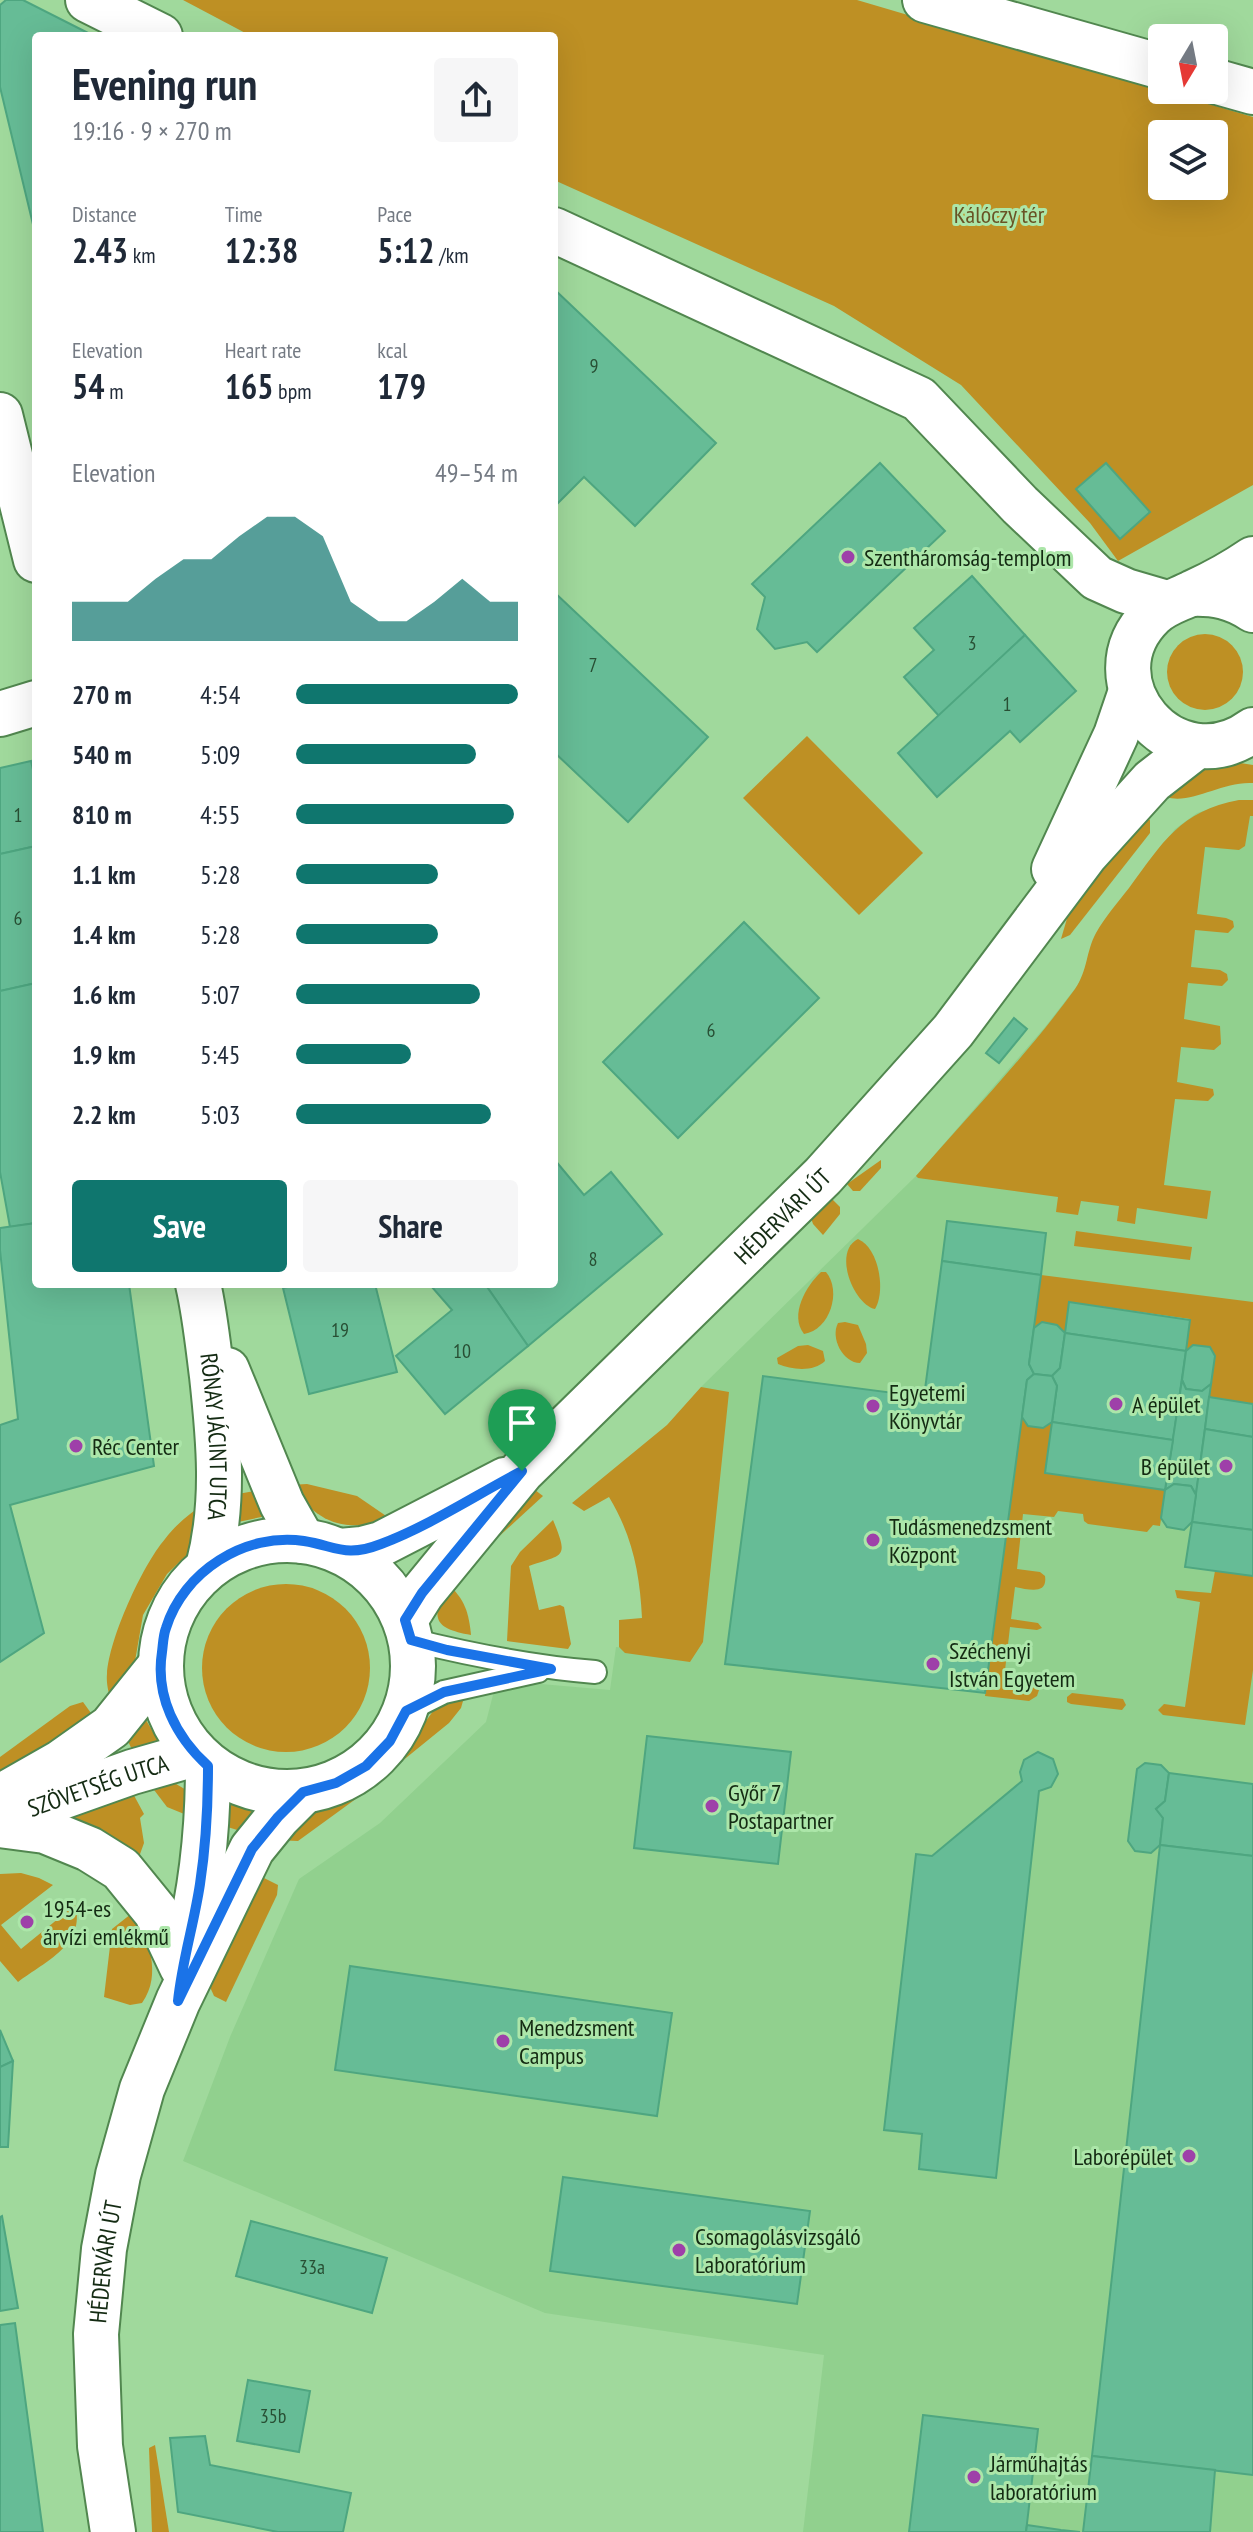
<!DOCTYPE html>
<html lang="en">
<head>
<meta charset="utf-8">
<style>
	body { margin:0; font-family:"PT Sans Narrow",sans-serif; background:#f6f6f7; color:#1f2937; height:100vh; display:flex; flex-direction:column; font-size:30px; white-space:nowrap }
	* { box-sizing:border-box; margin:0 }
	p { font-size:26px; color:#747a83 }
	.icon { flex:none; width:44px; height:44px; fill:none; stroke:currentColor; stroke-width:2; stroke-linecap:round; stroke-linejoin:round }
	.map { position:relative; flex:1; overflow:hidden }
	.details { position:absolute; left:32px; top:32px; width:526px; height:1256px; display:flex; flex-direction:column; background:#fff; border-radius:8px; box-shadow:0 8px 32px #0002 }
	.details>* { flex:none }
	.needle { width:52px; rotate:190deg }
	.fabs { position:absolute; left:1148px; top:24px; display:grid; gap:16px }
	.fabs a { display:grid; place-items:center; width:80px; height:80px; border-radius:8px; background:#fff; box-shadow:0 8px 32px #0002; font-size:40px }
	.pin { position:absolute; display:grid; place-items:center; width:68px; height:68px; color:#fff; margin:-82px -34px; border-radius:50% 50% 50% 0; rotate:-45deg; box-shadow:0 0 8px #0007 }
	.pin .icon { rotate:45deg }
	.round { display:grid; place-items:center; flex:none; width:84px; height:84px; border-radius:8px; background:#f6f6f7 }
	.head { display:flex; align-items:center; justify-content:space-between; height:136px; padding:0 40px }
	h1 { font-size:44px; font-weight:700; line-height:60px }
	.stats { display:grid; grid-template-columns:repeat(3,1fr); gap:12px; height:136px; padding:8px 40px }
	.stats div { display:grid; align-content:center }
	.stats b { font-size:34px; font-weight:700 }
	.stats small { font-size:22px; font-weight:400 }
	.stats p { font-size:22px }
	.chart { height:224px; padding:16px 40px }
	.chart p { display:flex; justify-content:space-between }
	.chart svg { width:100%; height:144px; margin-top:8px; fill:#0f766e; opacity:.7 }
	.cta { display:flex; gap:16px; margin-top:auto; padding:16px 40px }
	.cta a { flex:1; height:92px; border-radius:8px; background:#0f766e; color:#fff; font-size:32px; font-weight:700; line-height:92px; text-align:center }
	.cta a+a { background:#f6f6f7; color:#1f2937 }
	ul { padding:0 40px; list-style:none; font-size:26px }
	li { display:grid; grid-template-columns:128px 96px 1fr; align-items:center; height:60px }
	li i { height:20px; border-radius:10px; background:#0f766e }
	.map>svg:first-child { display:block }
</style>
</head>
<body>
<div class="map">
<svg width="1253" height="2532" viewBox="0 0 1253 2532">
	<rect width="100%" height="100%" fill="#a0d99c"/>
	<!-- built -->
	<polygon fill="#91d08e" points="1239,800 1253,800 1253,2532 803,2532 824,2355 545,2313 183,2161 230,2037 299,1879 380,1823 486,1722 494,1691 541,1684 610,1690 616,1647 671,1654 701,1387 916,1176 1045,1027 1077,986 1087,968 1095,935 1175,829 1197,813"/>
	<!-- green -->
	<g fill="#be9024" fill-rule="evenodd">
		<path d="M183,0h674l396,117v368l-135,76 -28,-38 -129,-138 -127,-79 -280,-126v-144h-303zM1162,134h52v52h-52z"/>
		<circle cx="1205" cy="672" r="38"/>
		<polygon points="807,736 923,853 859,915 743,798"/>
		<path d="M1228,761l25,4v18c-32,-2 -61,22 -87,14l19,-27z"/>
		<path d="M1239,800h14v16h-3l-5,30 -6,4 -34,-3 -8,67 29,4 7,3 1,6 -6,6 -33,-3 -4,37 29,3 7,4 1,6 -6,6 -34,-3 -4,36 36,7 1,18 -7,6 -33,-3 -4,35 36,7 1,6 -6,6 -33,-2 -11,86 47,6 -4,28 -70,-11 -2,16 -18,-3 2,-15 -38,-5 -3,14 -22,-3 2,-15 -140,-19 -2,-2c53,-61 111,-121 159,-187 13,-19 11,-38 21,-56 9,-16 22,-31 33,-45 34,-46 51,-77 110,-88z"/>
		<polygon points="1140,813 1150,820 1150,833 1070,935 1061,939 1073,898"/>
		<polygon points="881,1160 881,1168 860,1191 853,1191 847,1184"/>
		<polygon points="831,1198 840,1207 840,1214 823,1235 813,1224 811,1218"/>
		<polygon points="1076,1231 1192,1247 1190,1260 1074,1246"/>
		<path d="M858,1239c21,9 28,52 17,70 -21,-4 -43,-57 -17,-70z"/>
		<path d="M821,1272h5c16,19 4,58 -22,62 -15,-19 2,-48 17,-62z"/>
		<polygon points="1041,1275 1253,1302 1253,1404 1209,1397 1215,1356 1209,1347 1193,1345 1186,1351 1190,1319 1070,1302 1065,1333 1057,1325 1042,1322 1034,1328"/>
		<path d="M845,1322l13,3 8,19 1,9 -7,10c-17,0 -30,-25 -22,-40z"/>
		<path d="M808,1345l15,6 2,10c-11,11 -33,9 -47,3l-1,-6 21,-12z"/>
		<path d="M701,1387l28,5 -26,250 -13,20 -65,-9 -6,-6v-27l23,-2c-2,-45 -10,-83 -33,-121l-25,14 -12,-8 95,-78z"/>
		<path d="M1022,1417l6,9 15,2 9,-6 -7,51 120,17 -5,36 -7,-1 -6,7 -59,-8 -4,-3 -1,-7 -25,-3 -4,6 -31,-3 -6,55 23,3 5,4c3,20 -18,13 -30,11l-4,32 27,4 4,5 -5,2 -27,-3 -6,52 32,5 3,6 -2,6 -8,5 -44,-5z"/>
		<path d="M307,1484l50,12 35,24c-50,12 -71,5 -103,-35z"/>
		<polygon points="261,1490 266,1516 238,1522 232,1495"/>
		<polygon points="535,1490 543,1496 481,1553"/>
		<path d="M206,1502l-12,46 -27,26 -24,41 -9,52 -22,37c-3,-9 -6,-20 -5,-30 2,-35 35,-108 58,-135 11,-15 26,-26 41,-37z"/>
		<path d="M553,1520c16,39 11,34 -24,46l10,44 21,-5 4,2 7,37 -3,5 -61,-8 4,-75 9,-14z"/>
		<polygon points="1215,1571 1253,1576 1253,1670 1245,1725 1163,1715 1158,1710 1164,1704 1185,1707 1200,1602 1177,1598 1175,1590 1211,1593"/>
		<path d="M447,1584c18,14 22,30 24,51 -40,-7 -39,-18 -24,-51z"/>
		<circle cx="286" cy="1668" r="84"/>
		<polygon points="1072,1693 1123,1699 1126,1705 1122,1710 1071,1704 1067,1702 1067,1697"/>
		<polygon points="465,1694 461,1708 449,1723 353,1801 298,1841 274,1840 312,1808 353,1794 381,1776 405,1750 436,1707"/>
		<polygon points="83,1702 96,1720 0,1783 0,1757 70,1706"/>
		<polygon points="146,1720 162,1747 137,1760 125,1735"/>
		<polygon points="171,1781 188,1791 194,1818 167,1807 148,1782"/>
		<polygon points="130,1788 144,1814 140,1818 144,1843 135,1868 57,1814"/>
		<polygon points="228,1799 258,1808 247,1833 221,1825"/>
		<path d="M21,1873l18,5 14,7 -52,40 20,24 54,-44c11,39 -29,56 -57,77l-18,-21v-87z"/>
		<polygon points="260,1876 278,1885 277,1895 226,2002 214,1996 210,1987"/>
		<path d="M136,1910c11,29 27,64 6,93l-12,2 -26,-8 8,-68z"/>
		<polygon points="155,2445 169,2532 152,2532 149,2448"/>
	</g>
	<!-- building -->
	<g fill="#66bc96" stroke="#4ea680" stroke-width="2">
		<polygon points="6,0 23,0 94,36 36,36 36,237 0,87 0,5"/>
		<polygon points="554,289 716,443 635,526 584,477 554,507"/>
		<polygon points="880,463 945,531 817,652 807,642 775,649 757,629 765,597 752,584"/>
		<polygon points="1106,463 1150,512 1120,539 1076,489"/>
		<polygon points="972,576 1025,635 939,716 904,677 934,650 914,628"/>
		<polygon points="554,592 708,737 628,822 554,752"/>
		<polygon points="1025,635 1076,691 1020,742 1010,731 937,797 898,753"/>
		<polygon points="31,761 36,783 36,846 0,854 0,768"/>
		<polygon points="36,846 36,983 0,991 0,854"/>
		<polygon points="744,922 819,998 678,1138 603,1062"/>
		<polygon points="36,983 36,1223 10,1227 0,1172 0,991"/>
		<polygon points="1014,1018 1027,1029 999,1063 986,1053"/>
		<polygon points="554,1159 584,1195 611,1172 662,1234 528,1346 485,1284 554,1284"/>
		<polygon points="947,1221 1046,1233 1041,1275 942,1261"/>
		<polygon points="36,1223 36,1284 129,1284 154,1466 10,1505 44,1633 0,1662 0,1425 18,1419 0,1250 0,1228"/>
		<polygon points="942,1261 1041,1275 1029,1364 1034,1374 1027,1380 985,1693 725,1664 763,1376 924,1397"/>
		<polygon points="302,1284 375,1284 397,1372 309,1394 283,1288"/>
		<polygon points="434,1284 485,1284 528,1346 445,1414 396,1356 452,1310 431,1286"/>
		<polygon points="1069,1302 1190,1320 1186,1351 1065,1333"/>
		<polygon points="1042,1322 1057,1325 1065,1333 1060,1368 1052,1376 1034,1374 1029,1364 1034,1328"/>
		<polygon points="1065,1333 1186,1351 1173,1440 1052,1422 1057,1386 1052,1376 1060,1368"/>
		<polygon points="1193,1345 1210,1347 1215,1356 1211,1384 1202,1391 1186,1389 1182,1380 1186,1351"/>
		<polygon points="1034,1374 1052,1376 1057,1386 1052,1422 1043,1428 1028,1426 1022,1417 1027,1380"/>
		<polygon points="1182,1380 1186,1389 1202,1391 1211,1384 1196,1495 1191,1486 1174,1484 1165,1490"/>
		<polygon points="1209,1397 1253,1404 1253,1437 1205,1429"/>
		<polygon points="1052,1422 1173,1440 1165,1490 1045,1473"/>
		<polygon points="1205,1429 1253,1437 1253,1530 1192,1522"/>
		<polygon points="1174,1484 1191,1486 1196,1495 1192,1522 1184,1530 1167,1527 1161,1518 1165,1490"/>
		<polygon points="1192,1522 1253,1530 1253,1576 1185,1567"/>
		<polygon points="647,1736 791,1752 778,1864 634,1848"/>
		<polygon points="1038,1752 1053,1759 1058,1774 1051,1787 1039,1791 996,2178 919,2169 922,2134 884,2130 916,1854 932,1856 1022,1781 1020,1772 1024,1760"/>
		<polygon points="1145,1763 1161,1765 1169,1773 1165,1801 1156,1809 1163,1818 1160,1845 1151,1853 1135,1851 1128,1841 1137,1769"/>
		<polygon points="1169,1773 1253,1784 1253,1856 1160,1845 1163,1818 1156,1809 1165,1801"/>
		<polygon points="1160,1845 1253,1856 1253,2475 1092,2456"/>
		<polygon points="350,1966 672,2013 657,2116 335,2070"/>
		<polygon points="0,2030 13,2061 0,2067"/>
		<polygon points="13,2061 8,2147 0,2147 0,2067"/>
		<polygon points="563,2177 810,2211 797,2304 550,2271"/>
		<polygon points="2,2216 18,2308 0,2311 0,2217"/>
		<polygon points="251,2221 387,2258 372,2313 236,2276"/>
		<polygon points="15,2323 43,2532 0,2532 0,2325"/>
		<polygon points="248,2380 310,2391 299,2452 237,2441"/>
		<polygon points="923,2415 1038,2429 1026,2532 909,2532"/>
		<polygon points="205,2436 210,2465 351,2493 343,2532 278,2532 178,2512 170,2438"/>
		<polygon points="1092,2456 1215,2470 1210,2532 1083,2532"/>
		<polygon points="1027,2525 1061,2530 1080,2532 1026,2532"/>
	</g>
	<g fill="none" stroke-linecap="round" stroke-linejoin="round">
		<!-- lane casing -->
		<g stroke="#51874f" stroke-width="26">
			<g id="lane">
				<path d="M411,1640c61,15 121,27 184,32"/>
				<polyline points="406,1711 444,1692 538,1671"/>
			</g>
		</g>
		<!-- street casing -->
		<g stroke="#51874f" stroke-width="48">
			<g id="street">
				<polyline points="88,0 160,36"/>
				<polyline points="925,0 1162,67"/>
				<polyline points="1214,81 1253,92"/>
				<polyline points="554,230 919,399 1020,505 1097,578 1126,591 1167,603"/>
				<polyline points="0,415 36,560"/>
				<polyline points="0,714 36,703"/>
				<path id="s1" d="M198,1284c7,30 10,61 14,92 7,64 13,128 -4,191"/>
				<polyline points="227,1370 282,1504 303,1541"/>
			</g>
		</g>
		<!-- secondary casing -->
		<g stroke="#51874f" stroke-width="48">
			<g id="secondary">
				<path d="M1253,559c-19,13 -39,24 -59,33 -15,8 -30,11 -42,23 -68,66 23,172 101,115"/>
				<path d="M1191,594c24,-1 42,3 62,16"/>
				<polyline points="1054,869 1116,735 1131,691"/>
				<circle cx="287" cy="1666" r="126"/>
				<polyline points="340,1551 362,1549 381,1544 505,1480"/>
				<path id="s2" d="M405,1620l17,-27 100,-122 301,-295 130,-145 132,-176 67,-74 45,-35"/>
				<polyline points="0,1797 60,1763 111,1727 160,1666"/>
				<path id="s3" d="M11,1815l121,-43 63,-18"/>
				<polyline points="0,1825 45,1831 89,1849 121,1869 156,1912 182,1967"/>
				<path d="M187,1946c15,-59 21,-119 21,-180"/>
				<path id="s4" d="M113,2532l-13,-86 -4,-112 8,-85 14,-74 24,-86 36,-88 74,-152 26,-32 25,-25"/>
			</g>
		</g>
		<!-- lane -->
		<use href="#lane" stroke="#fff" stroke-width="22"/>
		<!-- street -->
		<use href="#street" stroke="#fff" stroke-width="44"/>
		<!-- secondary -->
		<use href="#secondary" stroke="#fff" stroke-width="44"/>
	</g>
	<g fill="none" stroke-linecap="round" stroke-linejoin="round">
		<!-- route casing -->
		<g stroke="#fff" stroke-width="16">
			<path id="route" d="M522,1471l-100,122 -17,27 6,20 36,10 104,19 -107,23 -38,19 -16,30 -24,25 -30,17 -33,9 -25,25 -26,32 -74,152c4,-40 16,-77 22,-117 6,-39 8,-78 8,-118 -32,-29 -53,-70 -46,-114 1,-7 1,-16 4,-24 17,-56 79,-96 138,-87 32,5 41,17 77,3 48,-18 95,-49 141,-73z"/>
		</g>
		<!-- route -->
		<use href="#route" stroke="#1a73e8" stroke-width="10"/>
	</g>
	<!-- markers -->
	<g fill="#9e40a9" stroke="#ace6a9" stroke-width="3">
		<circle cx="848" cy="557" r="8"/>
		<circle cx="1116" cy="1404" r="8"/>
		<circle cx="873" cy="1406" r="8"/>
		<circle cx="76" cy="1446" r="8"/>
		<circle cx="1226" cy="1466" r="8"/>
		<circle cx="873" cy="1540" r="8"/>
		<circle cx="933" cy="1664" r="8"/>
		<circle cx="712" cy="1806" r="8"/>
		<circle cx="27" cy="1922" r="8"/>
		<circle cx="503" cy="2041" r="8"/>
		<circle cx="1189" cy="2156" r="8"/>
		<circle cx="679" cy="2250" r="8"/>
		<circle cx="974" cy="2477" r="8"/>
	</g>
	<g text-anchor="middle" dominant-baseline="central" stroke-width="6" stroke-linejoin="round" paint-order="stroke">
		<!-- number labels -->
		<g font-size="20" fill="#284f34">
			<text x="594" y="366">9</text>
			<text x="972" y="643">3</text>
			<text x="593" y="665">7</text>
			<text x="1007" y="704">1</text>
			<text x="18" y="815">1</text>
			<text x="18" y="918">6</text>
			<text x="711" y="1030">6</text>
			<text x="593" y="1259">8</text>
			<text x="340" y="1330">19</text>
			<text x="462" y="1351">10</text>
			<text x="312" y="2267">33a</text>
			<text x="273" y="2416">35b</text>
		</g>
		<!-- park labels -->
		<g font-size="24" fill="#695325" stroke="#ace6a9">
			<text x="999" y="214">Kálóczy tér</text>
		</g>
		<!-- poi labels -->
		<g font-size="24" fill="#142b13" stroke="#ace6a9" text-anchor="start">
			<text x="864" y="557">Szentháromság-templom</text>
			<text x="889" y="1392">Egyetemi<tspan x="889" dy="28">Könyvtár</tspan></text>
			<text x="1132" y="1404">A épület</text>
			<text x="92" y="1446">Réc Center</text>
			<text x="1210" y="1466" text-anchor="end">B épület</text>
			<text x="889" y="1526">Tudásmenedzsment<tspan x="889" dy="28">Központ</tspan></text>
			<text x="949" y="1650">Széchenyi<tspan x="949" dy="28">István Egyetem</tspan></text>
			<text x="728" y="1792">Győr 7<tspan x="728" dy="28">Postapartner</tspan></text>
			<text x="43" y="1908">1954-es<tspan x="43" dy="28">árvízi emlékmű</tspan></text>
			<text x="519" y="2027">Menedzsment<tspan x="519" dy="28">Campus</tspan></text>
			<text x="1173" y="2156" text-anchor="end">Laborépület</text>
			<text x="695" y="2236">Csomagolásvizsgáló<tspan x="695" dy="28">Laboratórium</tspan></text>
			<text x="990" y="2463">Járműhajtás<tspan x="990" dy="28">laboratórium</tspan></text>
		</g>
		<!-- street labels -->
		<g font-size="24" fill="#142b13" stroke="#ace6a9">
			<text stroke="none"><textPath href="#s2" startOffset="554">HÉDERVÁRI ÚT</textPath></text>
			<text stroke="none"><textPath href="#s1" startOffset="154">RÓNAY JÁCINT UTCA</textPath></text>
			<text stroke="none"><textPath href="#s3" startOffset="92">SZÖVETSÉG UTCA</textPath></text>
			<text stroke="none"><textPath href="#s4" startOffset="272">HÉDERVÁRI ÚT</textPath></text>
		</g>
	</g>
</svg>
<div class="fabs">
<a><svg class="needle" viewBox="-14 -14 28 28"><path d="M0-13l5 13h-10z" fill="#e53935"/><path d="M0 13l5-13h-10z" fill="#747a83"/></svg></a>
<a><svg class="icon" aria-label="layers" viewBox="0 0 24 24"><path d="M12 4l9 5-9 5-9-5zM3 14l9 5 9-5"/></svg></a>
</div>
<div class="pin" style="left:522px;top:1471px;background:#1e9e55"><svg class="icon" aria-label="arrive" viewBox="0 0 24 24"><path d="M6 21V4h12l-3 4 3 4H6"/></svg></div>
<section class="details">
<div class="head"><div><h1>Evening run</h1><p>19:16 · 9 × 270 m</p></div><a class="round"><svg class="icon" aria-label="share" viewBox="0 0 24 24"><path d="M12 15V3M7 8l5-5 5 5M5 13v7h14v-7"/></svg></a></div>
<div class="stats">
<div><p>Distance</p><b>2.43<small> km</small></b></div>
<div><p>Time</p><b>12:38</b></div>
<div><p>Pace</p><b>5:12<small> /km</small></b></div>
</div>
<div class="stats">
<div><p>Elevation</p><b>54<small> m</small></b></div>
<div><p>Heart rate</p><b>165<small> bpm</small></b></div>
<div><p>kcal</p><b>179</b></div>
</div>
<div class="chart"><p><span>Elevation</span>49–54 m</p>
<svg viewBox="0 0 160 44" preserveAspectRatio="none"><path d="M0 44V32L10 32L20 32L30 25L40 19L50 19L60 12L70 6L80 6L90 12L100 32L110 38L120 38L130 32L140 25L150 32L160 32V44z"/></svg>
</div>
<ul>
<li><b>270 m</b>4:54<i style="width:100%"></i></li>
<li><b>540 m</b>5:09<i style="width:81%"></i></li>
<li><b>810 m</b>4:55<i style="width:98%"></i></li>
<li><b>1.1 km</b>5:28<i style="width:64%"></i></li>
<li><b>1.4 km</b>5:28<i style="width:64%"></i></li>
<li><b>1.6 km</b>5:07<i style="width:83%"></i></li>
<li><b>1.9 km</b>5:45<i style="width:52%"></i></li>
<li><b>2.2 km</b>5:03<i style="width:88%"></i></li>
</ul>
<div class="cta"><a>Save</a><a>Share</a></div>
</section>
</div>
</body>
</html>
